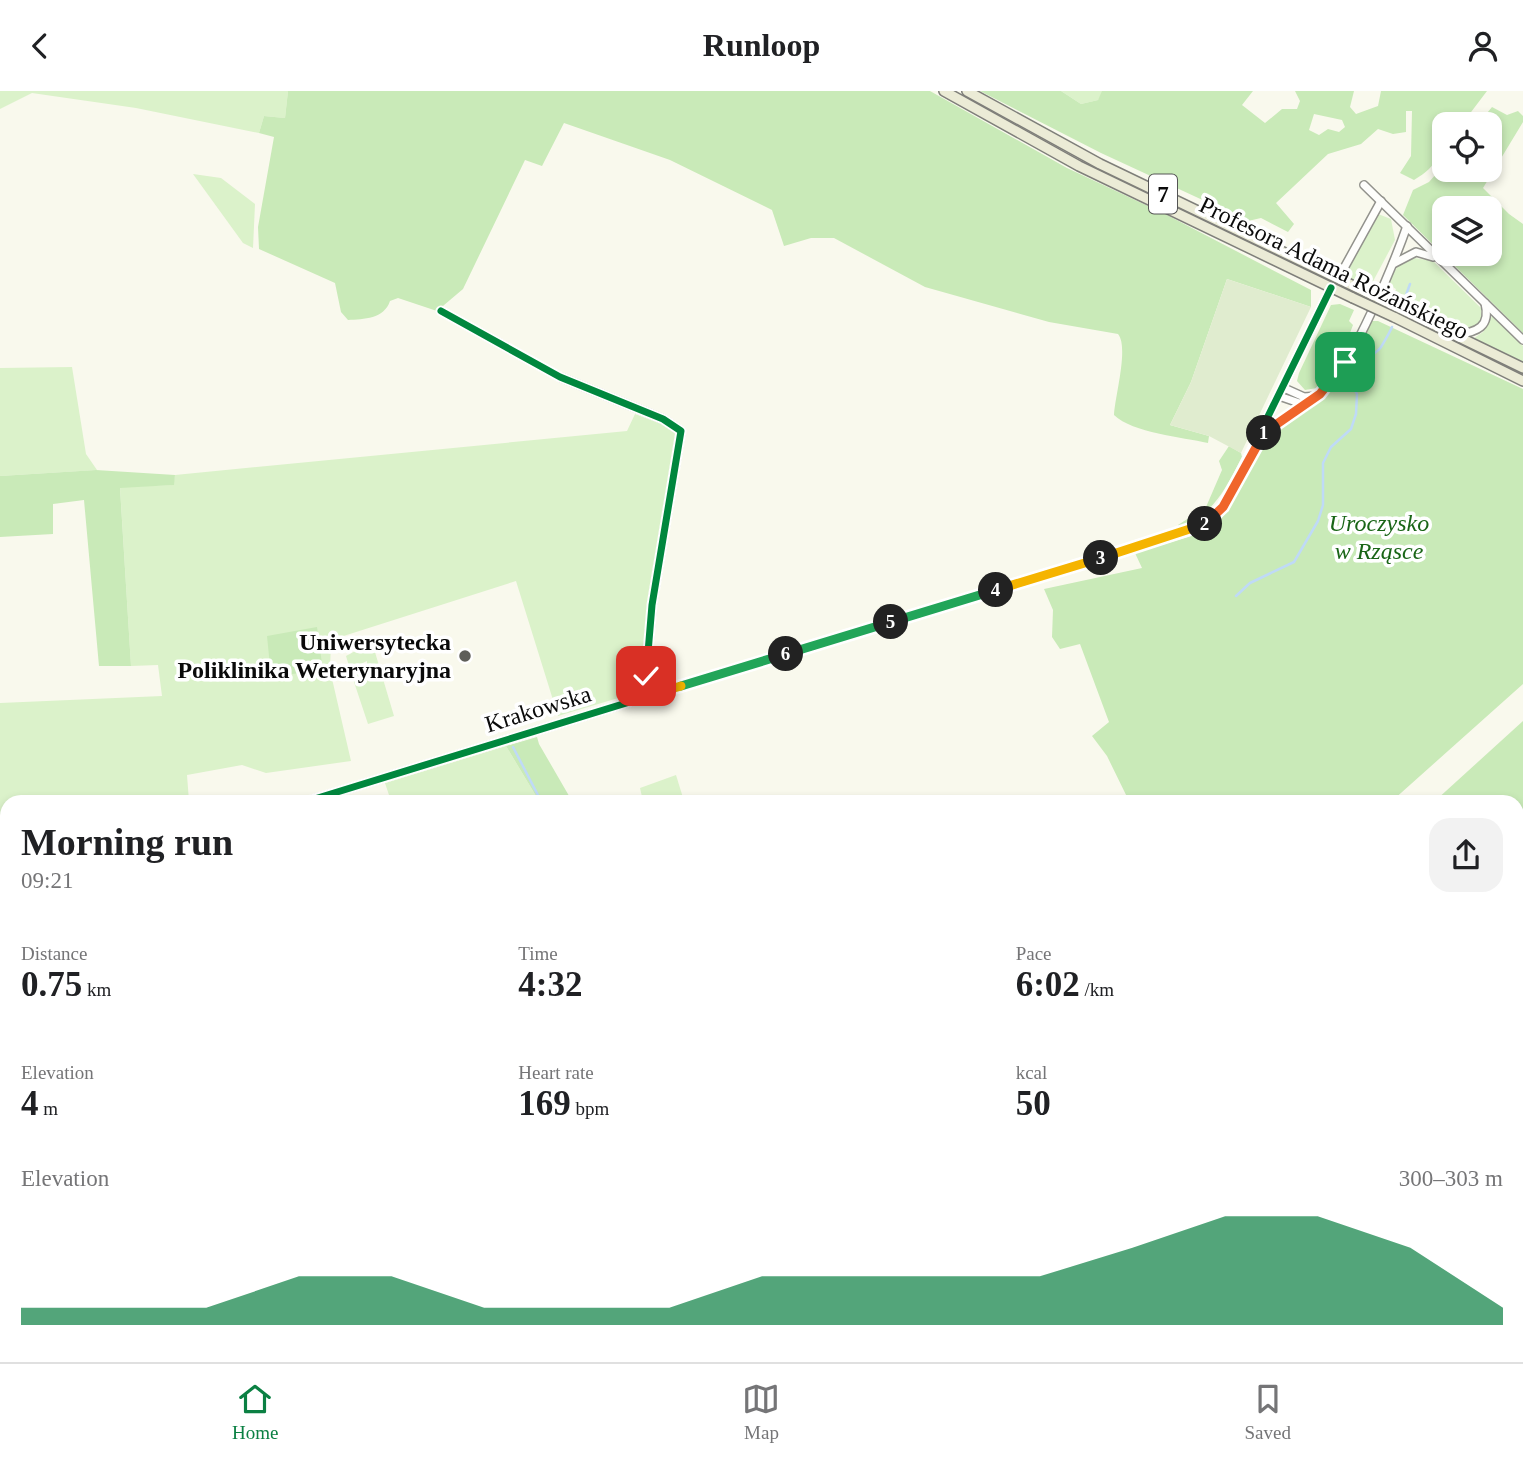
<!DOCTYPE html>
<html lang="en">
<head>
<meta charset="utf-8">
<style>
	body { margin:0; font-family:"Times New Roman",serif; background:#f2f2f2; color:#202124; height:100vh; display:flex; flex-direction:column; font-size:26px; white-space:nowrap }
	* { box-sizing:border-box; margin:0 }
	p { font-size:23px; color:#757577 }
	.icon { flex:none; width:38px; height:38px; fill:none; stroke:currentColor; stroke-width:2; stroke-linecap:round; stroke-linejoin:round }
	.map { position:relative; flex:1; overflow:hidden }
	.side { position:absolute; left:0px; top:704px; width:1524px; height:569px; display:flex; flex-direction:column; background:#fff; border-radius:21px 21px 0 0; box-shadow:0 4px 10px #0003 }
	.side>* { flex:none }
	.controls { position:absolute; left:1432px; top:21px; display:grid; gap:14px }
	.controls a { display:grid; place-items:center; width:70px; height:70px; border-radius:14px; background:#fff; box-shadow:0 4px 10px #0003; font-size:35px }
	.pin { position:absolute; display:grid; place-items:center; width:60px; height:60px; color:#fff; margin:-30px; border-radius:14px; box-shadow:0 4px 10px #0006 }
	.km { position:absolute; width:35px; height:35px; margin:-18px; border-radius:50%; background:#222; color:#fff; font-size:19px; line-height:35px; text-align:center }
	.round { display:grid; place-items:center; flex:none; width:74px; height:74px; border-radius:21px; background:#f2f2f2 }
	.summary { display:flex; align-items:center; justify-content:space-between; height:119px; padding:0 21px }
	h1 { font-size:38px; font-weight:700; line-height:52px }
	.metrics { display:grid; grid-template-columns:repeat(3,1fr); gap:10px; height:119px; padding:7px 21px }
	.metrics div { display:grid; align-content:center }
	.metrics b { font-size:35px; font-weight:700 }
	.metrics small { font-size:19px; font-weight:400 }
	.metrics p { font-size:19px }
	.chart { height:196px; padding:14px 21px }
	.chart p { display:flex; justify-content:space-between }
	.chart svg { width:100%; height:126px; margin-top:7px; fill:#0b8043; opacity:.7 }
	header { display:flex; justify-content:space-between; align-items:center; height:91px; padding:0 21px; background:#fff; font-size:32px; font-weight:700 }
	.dock { display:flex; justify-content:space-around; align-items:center; height:98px; border-top:2px solid #e0e0e0; background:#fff; font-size:19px; color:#757577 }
	.dock a { display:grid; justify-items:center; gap:4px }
	.dock .current { color:#0b8043 }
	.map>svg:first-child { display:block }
</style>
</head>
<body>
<header><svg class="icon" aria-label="back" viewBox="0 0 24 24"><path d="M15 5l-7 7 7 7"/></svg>Runloop<svg class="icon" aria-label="person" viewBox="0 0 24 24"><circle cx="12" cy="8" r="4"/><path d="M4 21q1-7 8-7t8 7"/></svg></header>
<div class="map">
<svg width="1523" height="1271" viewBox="0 0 1523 1271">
	<rect width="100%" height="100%" fill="#f9f9ed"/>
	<!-- green -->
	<g fill="#dbf2ca">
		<polygon points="0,0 288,0 285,27 264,25 259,42 136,17 32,2 0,18"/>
		<polygon points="1061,0 1102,0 1103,1 1098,9 1081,13"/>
		<polygon points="193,83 221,87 255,113 253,157 243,152"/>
		<polygon points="1378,123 1391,128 1395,149 1370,196 1345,185 1345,179"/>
		<polygon points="1415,167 1433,170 1481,217 1482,229 1474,237 1462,237 1392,207 1396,198 1387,193 1399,173"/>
		<polygon points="1492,225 1523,255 1523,271 1474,247 1483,241"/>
		<polygon points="72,276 86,363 97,379 0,385 0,277"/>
		<polygon points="635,323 675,338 677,350 638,598 635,602 558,625 516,490 331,549 330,579 351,670 266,682 242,674 187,684 189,710 7,710 7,787 0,788 0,612 162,605 158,574 131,575 120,396 173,394 175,384 627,340"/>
		<polygon points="372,551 394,625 368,633 350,579 367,574 367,570 350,578 346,565"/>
		<polygon points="506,655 539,710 391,710 385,692"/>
		<polygon points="676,684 684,710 643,710 640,697"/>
		<polygon points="210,1265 1388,1265 1384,1271 206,1271"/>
	</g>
	<!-- forest -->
	<g fill="#c9eab8" fill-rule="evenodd">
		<path d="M288,0h642l137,77 98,46 146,76v17l-84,-28 -36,103 -21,43 39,11 -1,7c-26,-6 -75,-10 -94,-28 1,-19 15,-68 4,-81l-69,-12 -124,-35 -91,-49h-23l-27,8 -12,-36 -102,-50 -106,-37 -22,43 -17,-6 -62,129 -26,22 -39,-13 -8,3c-6,18 -26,18 -42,19l-7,-8 -6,-29 -76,-34 -1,-22 16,-90 -15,-4 5,-17 21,2z"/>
		<path d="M980,0h81l20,13 17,-4 4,-9h151l-11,14 23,18 17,-14h15l3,-8 -5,-10h59l-4,16 6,7 22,-8 3,-15h106l-25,33h-18c0,27 -6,42 -30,56l-14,-7 11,-17 1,-45h-6v21l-13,2 -15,-5 -17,15 -33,10 -52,49 18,21 -6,8 -27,-14 -13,3 -147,-68zM1314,23l28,6 3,7 -6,5 -11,-3 -9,6 -10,-5z"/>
		<path d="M1492,16l15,8 11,-4 5,5v6l-40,66 26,26 14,10v109l-120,-118 10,-25 16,-8 15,-17v5h45v-46h-11zM1444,117h45v46h-45z"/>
		<polygon points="1340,213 1354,219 1349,230 1353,234 1342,263 1317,297 1305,299 1297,290 1299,282 1331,214"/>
		<polygon points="1369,230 1378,230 1523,298 1523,593 1392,710 1129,710 1107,665 1092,645 1109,631 1080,553 1060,558 1052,546 1053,519 1044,498 1142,477 1135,462 1191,445 1217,431 1231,414 1263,349 1321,309 1337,294"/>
		<path d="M1229,355l12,7 1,4c-18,34 -26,54 -63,72l-1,-4 28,-18 16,-37 -3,-9z"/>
		<polygon points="96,379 175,384 174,394 120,397 131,575 99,575 84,409 53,413 53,443 0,446 0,385"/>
		<polygon points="317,536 323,580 271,585 267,545"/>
		<polygon points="1523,630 1523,1028 1517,1037 1523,1041 1523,1271 1469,1271 1460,1265 1517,1265 1517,710 1435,710"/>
		<polygon points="537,646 539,653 572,710 539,710 506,655"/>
		<polygon points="341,1265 463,1265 478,1271 331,1271"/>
		<polygon points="493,1265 641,1265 641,1271 500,1271"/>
		<polygon points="678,1265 773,1265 767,1271 679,1271"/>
		<polygon points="1397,1265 1393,1271 1023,1271 1021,1266"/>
	</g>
	<!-- cemetery -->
	<polygon fill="#e0eccf" points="1227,188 1311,216 1241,362 1209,345 1170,334 1191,291"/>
	<!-- water -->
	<polygon fill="#bfdaf7" points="215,1265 341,1265 331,1271 210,1271"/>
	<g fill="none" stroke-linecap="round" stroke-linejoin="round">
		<!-- stream -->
		<g stroke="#bfdaf7" stroke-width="2.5">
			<polyline points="1406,204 1410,193"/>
			<path d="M1236,505l14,-13 44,-21 24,-41 5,-16v-42l8,-16 20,-18 5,-15 1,-20 -5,-9c1,-30 19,-24 29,-38 3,-5 8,-13 11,-20"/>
			<polyline points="513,656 541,710"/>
			<polyline points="1517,722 1523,720"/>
			<polyline points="1517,1043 1523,1033"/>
			<polyline points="1362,1265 1371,1271"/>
			<polyline points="352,1271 356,1265"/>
			<polyline points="1386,1271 1390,1265"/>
		</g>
		<!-- canal -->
		<polyline stroke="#bfdaf7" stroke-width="8" points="1426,1265 1433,1269"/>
		<!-- minor casing -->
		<g stroke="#92928c" stroke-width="10">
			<g id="minor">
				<polyline points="1364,94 1523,249"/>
				<polyline points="1393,173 1416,161 1433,166"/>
				<polyline points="1338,188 1381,110"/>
				<polyline points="441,220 560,286 663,328 681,340 652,514 646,585 650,604"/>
				<path d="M1456,244c21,-3 35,-8 29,-32"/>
				<polyline points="1284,297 1304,306 1318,305"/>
				<polyline points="1279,305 1305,314"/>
				<path d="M1261,344c22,-15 48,-28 67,-48 26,-28 65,-121 79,-161"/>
				<polyline points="308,710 1201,435 1217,424 1226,411 1331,197"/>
				<polyline points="0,926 7,923"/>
				<polyline points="0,929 7,943"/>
				<polyline points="0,1041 7,1043"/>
				<polyline points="74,1265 75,1271"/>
				<polyline points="1,1271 0,1194 7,1165"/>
				<polyline points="85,1271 95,1265"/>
			</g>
		</g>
		<!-- major casing -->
		<g stroke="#7f7f7a" stroke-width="12">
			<g id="major">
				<polyline points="944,0 1079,75 1353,207"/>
				<polyline points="967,0 1100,73 1362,199"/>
				<polyline points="1399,217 1523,277"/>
				<polyline points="1394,226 1523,290"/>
			</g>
		</g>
		<!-- minor -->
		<use href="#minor" stroke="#fefefc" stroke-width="7"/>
		<!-- major -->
		<use href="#major" stroke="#ebebd6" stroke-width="9"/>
		<!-- major-bridge casing -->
		<g stroke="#7f7f7a" stroke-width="12" stroke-linecap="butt">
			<g id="major-bridge">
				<polyline points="1362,199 1399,217"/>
				<polyline points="1353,207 1394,226"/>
			</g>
		</g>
		<!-- major-bridge -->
		<use href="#major-bridge" stroke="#ebebd6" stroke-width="9"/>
		<!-- cycleway casing -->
		<g stroke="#fff" stroke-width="11">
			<g id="cycleway">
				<polyline points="441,220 560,286 663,328 681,340 652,514 646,585 650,604"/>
				<polyline points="308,710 1201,435 1217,424 1226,411 1331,197"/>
			</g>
		</g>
		<!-- cycleway -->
		<use href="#cycleway" stroke="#00873e" stroke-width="7"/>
	</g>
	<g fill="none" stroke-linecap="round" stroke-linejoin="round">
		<!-- split-1 casing -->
		<g stroke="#fff" stroke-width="14">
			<polyline id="split-1" points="1264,342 1320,303 1345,271"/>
		</g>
		<!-- split-2 casing -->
		<g stroke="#fff" stroke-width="14">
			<polyline id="split-2" points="1205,433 1223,416 1264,342"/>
		</g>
		<!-- split-3 casing -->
		<g stroke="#fff" stroke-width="14">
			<polyline id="split-3" points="1101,467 1205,433"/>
		</g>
		<!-- split-4 casing -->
		<g stroke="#fff" stroke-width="14">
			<polyline id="split-4" points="996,499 1101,467"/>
		</g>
		<!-- split-5 casing -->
		<g stroke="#fff" stroke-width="14">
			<polyline id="split-5" points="891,531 996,499"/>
		</g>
		<!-- split-6 casing -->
		<g stroke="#fff" stroke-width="14">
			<polyline id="split-6" points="786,563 891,531"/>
		</g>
		<!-- split-7 casing -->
		<g stroke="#fff" stroke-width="14">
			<polyline id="split-7" points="681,595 786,563"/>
		</g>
		<!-- split-8 casing -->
		<g stroke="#fff" stroke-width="14">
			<polyline id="split-8" points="646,585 650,604 681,595"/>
		</g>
		<!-- split-1 -->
		<use href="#split-1" stroke="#f0652b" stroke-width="9"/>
		<!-- split-2 -->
		<use href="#split-2" stroke="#f0652b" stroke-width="9"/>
		<!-- split-3 -->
		<use href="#split-3" stroke="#f5b400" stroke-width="9"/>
		<!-- split-4 -->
		<use href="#split-4" stroke="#f5b400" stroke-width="9"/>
		<!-- split-5 -->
		<use href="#split-5" stroke="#22a559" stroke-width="9"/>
		<!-- split-6 -->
		<use href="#split-6" stroke="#22a559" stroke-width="9"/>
		<!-- split-7 -->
		<use href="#split-7" stroke="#22a559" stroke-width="9"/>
		<!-- split-8 -->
		<use href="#split-8" stroke="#f5b400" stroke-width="9"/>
	</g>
	<!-- markers -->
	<circle fill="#5e5e59" stroke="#fff" stroke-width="2.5" cx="465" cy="565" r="7"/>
	<g text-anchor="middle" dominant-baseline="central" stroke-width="7" stroke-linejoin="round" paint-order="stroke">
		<!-- shield labels -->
		<rect fill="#fff" stroke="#545454" stroke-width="2" x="1149" y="83.5" width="28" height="39" rx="5"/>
		<g font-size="23" font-weight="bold" fill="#0a0a0a">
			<text x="1163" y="103">7</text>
		</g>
		<!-- street labels -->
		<g font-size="24" fill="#0a0a0a" stroke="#fff">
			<text transform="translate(1334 177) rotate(26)">Profesora Adama Rożańskiego</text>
			<text transform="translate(538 618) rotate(-17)">Krakowska</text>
		</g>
		<!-- park labels -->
		<g font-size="24" font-style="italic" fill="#196516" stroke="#fff">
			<text x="1379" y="432">Uroczysko<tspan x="1379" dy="28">w Rząsce</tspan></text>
		</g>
		<!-- poi labels -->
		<g font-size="24" font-weight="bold" fill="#0a0a0a" stroke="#fff" text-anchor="end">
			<text x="451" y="551">Uniwersytecka<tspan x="451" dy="28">Poliklinika Weterynaryjna</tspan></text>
		</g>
	</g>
</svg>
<div class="controls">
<a><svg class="icon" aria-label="locate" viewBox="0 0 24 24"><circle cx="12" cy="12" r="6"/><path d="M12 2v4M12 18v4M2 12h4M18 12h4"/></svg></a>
<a><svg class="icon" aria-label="layers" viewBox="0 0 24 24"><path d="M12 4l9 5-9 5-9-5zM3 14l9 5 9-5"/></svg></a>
</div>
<div class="pin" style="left:1345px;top:271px;background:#1e9e55"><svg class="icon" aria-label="arrive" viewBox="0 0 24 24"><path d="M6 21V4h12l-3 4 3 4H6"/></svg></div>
<div class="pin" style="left:646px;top:585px;background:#d93025"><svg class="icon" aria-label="check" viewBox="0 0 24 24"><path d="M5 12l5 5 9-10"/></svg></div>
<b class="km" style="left:1264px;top:342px">1</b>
<b class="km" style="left:1205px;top:433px">2</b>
<b class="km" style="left:1101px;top:467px">3</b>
<b class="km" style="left:996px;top:499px">4</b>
<b class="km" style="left:891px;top:531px">5</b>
<b class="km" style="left:786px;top:563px">6</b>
<section class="side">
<div class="summary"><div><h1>Morning run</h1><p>09:21</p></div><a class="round"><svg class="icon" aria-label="share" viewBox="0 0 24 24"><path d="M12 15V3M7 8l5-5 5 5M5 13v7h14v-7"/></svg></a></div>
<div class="metrics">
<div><p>Distance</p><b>0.75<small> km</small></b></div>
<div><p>Time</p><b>4:32</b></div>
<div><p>Pace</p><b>6:02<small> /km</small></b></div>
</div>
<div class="metrics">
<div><p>Elevation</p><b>4<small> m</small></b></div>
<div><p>Heart rate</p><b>169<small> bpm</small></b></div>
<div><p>kcal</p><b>50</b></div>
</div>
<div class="chart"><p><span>Elevation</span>300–303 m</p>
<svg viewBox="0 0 160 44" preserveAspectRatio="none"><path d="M0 44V38L10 38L20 38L30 27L40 27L50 38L60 38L70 38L80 27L90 27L100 27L110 27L120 17L130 6L140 6L150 17L160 38V44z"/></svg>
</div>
</section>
</div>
<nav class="dock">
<a class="current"><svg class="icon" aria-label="home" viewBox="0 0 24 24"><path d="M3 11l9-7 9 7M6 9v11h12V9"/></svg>Home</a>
<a><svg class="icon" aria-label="map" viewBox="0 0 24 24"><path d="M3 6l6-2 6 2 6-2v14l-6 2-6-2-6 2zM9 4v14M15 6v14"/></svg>Map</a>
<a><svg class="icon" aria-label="saved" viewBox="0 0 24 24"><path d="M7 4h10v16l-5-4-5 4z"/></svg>Saved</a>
</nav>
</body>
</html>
